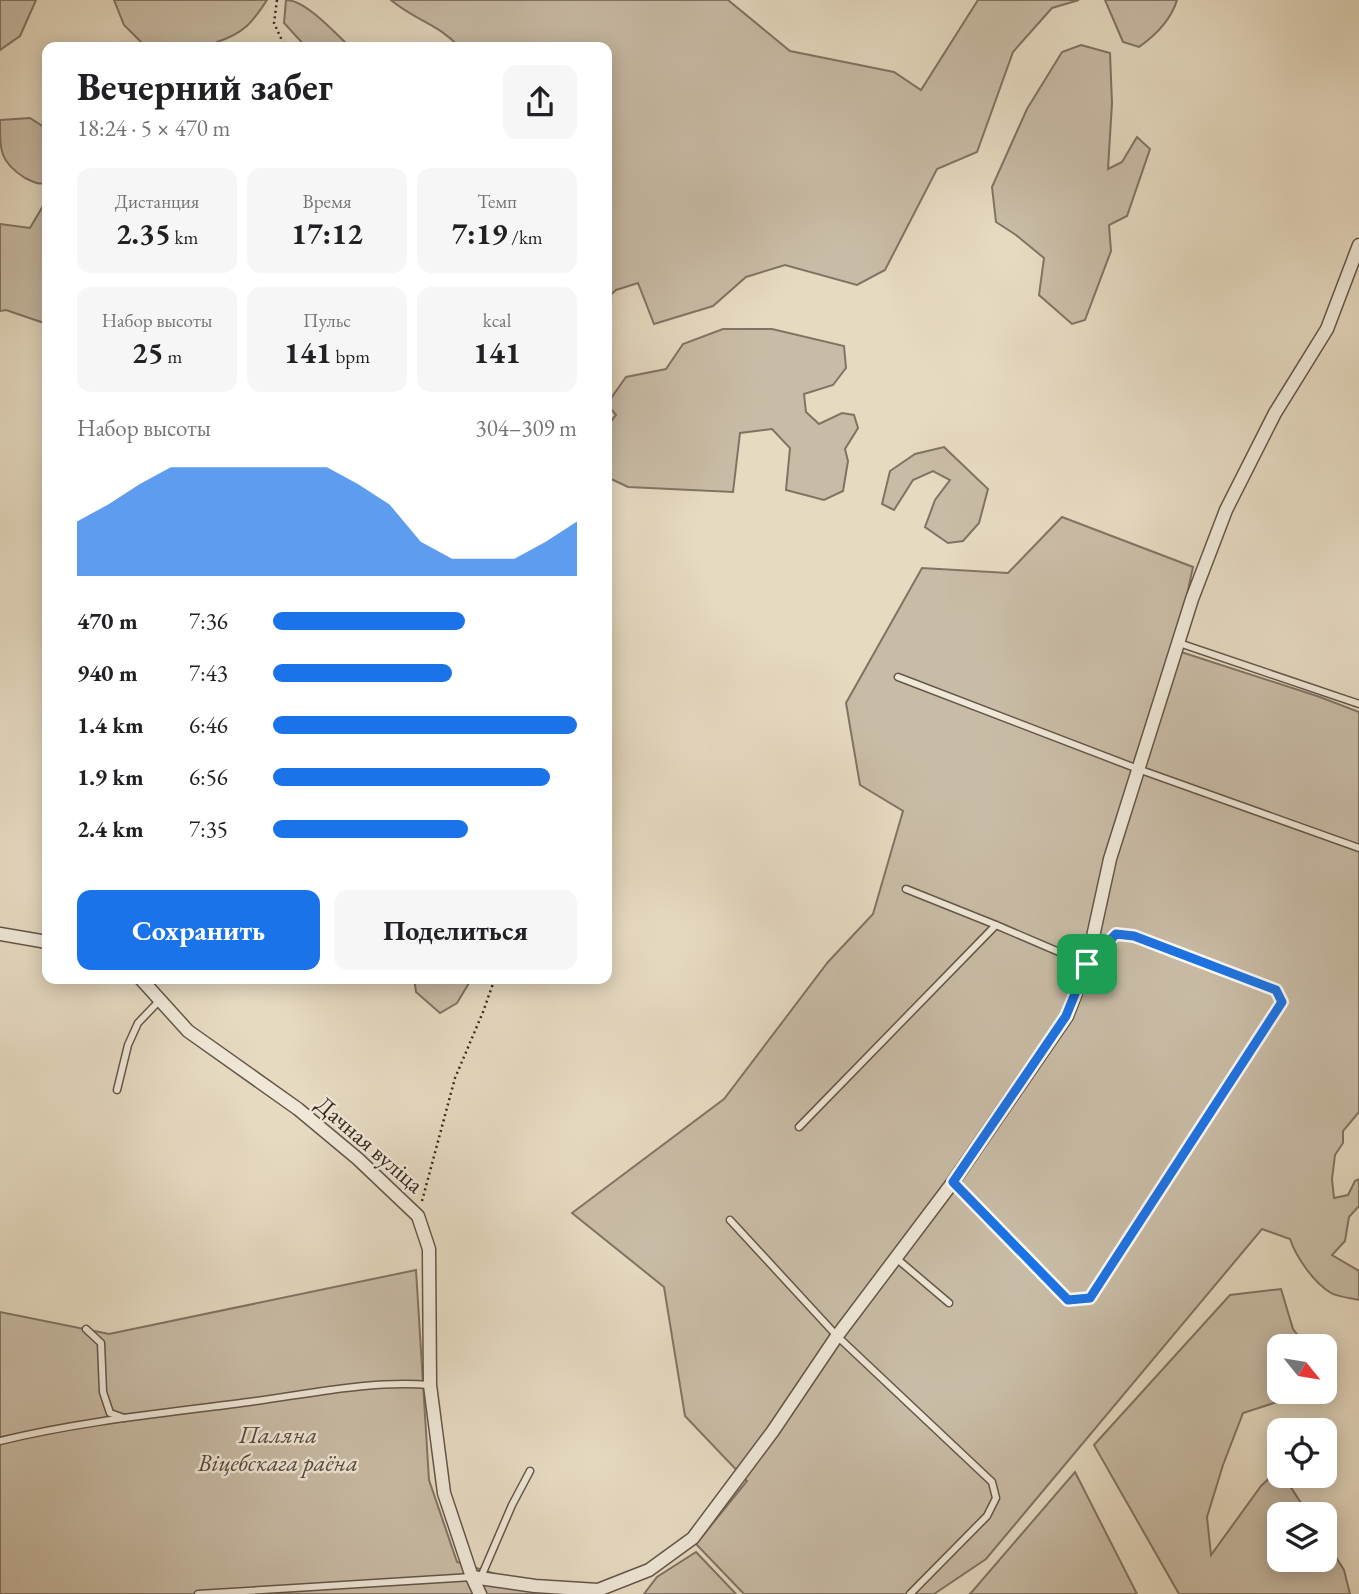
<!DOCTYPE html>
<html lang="ru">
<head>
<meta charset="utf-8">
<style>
	body { margin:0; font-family:"EB Garamond",serif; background:#f6f6f6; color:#202124; height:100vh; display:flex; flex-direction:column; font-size:26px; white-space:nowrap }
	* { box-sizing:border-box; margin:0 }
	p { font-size:23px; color:#757577 }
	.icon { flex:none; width:38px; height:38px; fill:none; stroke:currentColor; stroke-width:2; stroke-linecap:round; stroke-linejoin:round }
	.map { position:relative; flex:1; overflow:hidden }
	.details { position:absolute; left:42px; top:42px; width:570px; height:942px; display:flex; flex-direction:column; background:#fff; border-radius:14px; box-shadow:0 4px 18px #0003 }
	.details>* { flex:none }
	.needle { width:46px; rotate:120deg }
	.controls { position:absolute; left:1267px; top:1334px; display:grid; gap:14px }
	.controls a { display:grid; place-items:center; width:70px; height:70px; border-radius:14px; background:#fff; box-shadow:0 4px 18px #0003; font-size:35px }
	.pin { position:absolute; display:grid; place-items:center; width:60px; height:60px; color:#fff; margin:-30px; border-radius:14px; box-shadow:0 4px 10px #0006 }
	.round { display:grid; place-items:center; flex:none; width:74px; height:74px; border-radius:14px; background:#f6f6f6 }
	.head { display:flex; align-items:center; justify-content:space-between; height:119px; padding:0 35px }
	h1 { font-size:38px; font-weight:700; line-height:52px }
	.figures { display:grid; grid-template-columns:repeat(3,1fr); gap:10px; height:119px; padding:7px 35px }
	.figures div { display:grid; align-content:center; border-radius:14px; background:#f6f6f6; text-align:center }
	.figures b { font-size:30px; font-weight:700 }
	.figures small { font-size:19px; font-weight:400 }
	.figures p { font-size:19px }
	.chart { height:196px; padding:14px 35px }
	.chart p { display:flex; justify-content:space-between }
	.chart svg { width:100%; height:126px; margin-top:7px; fill:#1a73e8; opacity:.7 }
	.cta { display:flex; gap:14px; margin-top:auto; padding:14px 35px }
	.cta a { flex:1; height:80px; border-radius:14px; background:#1a73e8; color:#fff; font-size:28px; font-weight:700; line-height:80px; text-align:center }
	.cta a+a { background:#f6f6f6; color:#202124 }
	ul { padding:0 35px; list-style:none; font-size:23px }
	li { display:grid; grid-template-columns:112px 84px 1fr; align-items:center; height:52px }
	li i { height:18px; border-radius:9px; background:#1a73e8 }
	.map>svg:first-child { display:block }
</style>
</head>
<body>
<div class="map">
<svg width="1359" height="1594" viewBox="0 0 1359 1594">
	<rect width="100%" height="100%" fill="#e6dac1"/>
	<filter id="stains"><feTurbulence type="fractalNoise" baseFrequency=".00286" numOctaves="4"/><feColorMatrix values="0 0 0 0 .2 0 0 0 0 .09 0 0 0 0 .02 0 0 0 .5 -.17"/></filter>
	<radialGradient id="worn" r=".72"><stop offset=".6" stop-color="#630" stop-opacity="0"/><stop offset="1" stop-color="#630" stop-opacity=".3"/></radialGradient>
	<!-- green -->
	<g fill="#c9bca6" stroke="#817364" stroke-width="2">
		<polygon points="0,0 36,0 20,36 0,50"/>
		<path d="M114,0h153c-15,23 -23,33 -50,42l1,5h-72l-22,-22z"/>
		<path d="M286,0c20,0 50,34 64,47h-44l-22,-24z"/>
		<path d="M391,0h337l62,51 104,21 27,18 57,-90h101l-27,8 -39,44 -36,100 -40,17 -52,101 -28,15 -72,-20 -39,12 -33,29 -59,18 -16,-41 -22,7 -9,8v-251h-148c-20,-23 -45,-27 -68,-47z"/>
		<path d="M1105,0h72c-6,20 -21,35 -38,47l-16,-5z"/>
		<polygon points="1081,45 1110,53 1112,103 1108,169 1122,162 1137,137 1150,149 1127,216 1109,225 1111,251 1085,320 1072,324 1039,295 1044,258 1016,235 996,222 992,187 1027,109 1062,52"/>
		<path d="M30,118l17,11v54c-9,2 -13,-1 -22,-5 -25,-16 -25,-26 -25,-58z"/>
		<polygon points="43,206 47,207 47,324 6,310 0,311 0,224 30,228"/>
		<polygon points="723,329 772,329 844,346 846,368 833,385 804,394 806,412 819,424 842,413 854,415 858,428 845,449 848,461 843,491 824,500 786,490 790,448 772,429 740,433 733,492 628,487 607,477 607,426 616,415 607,404 626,377 666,369 683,344"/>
		<polygon points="944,447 988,489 979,523 963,541 948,543 925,527 935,500 950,480 933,471 913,480 894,510 882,504 890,471 915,454"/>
		<path d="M1062,517l131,50 -18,83 145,47 39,15v400l-16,19v12l-8,12 -3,24 2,19 14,-3 7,-14 4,-2v27l-10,11 -4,24 -13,14 27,16v29c-8,-2 -21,-3 -28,-7 -17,-10 -35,-36 -41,-54l-28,-10 -276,330 -52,35h-190l-48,-50 51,-63 -62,-65 -21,-129 -92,-74 152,-114 104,-137 45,-48 30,-103 -43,-26 -14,-82 76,-135 86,5z"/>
		<polygon points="414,978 472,978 457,1003 440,1013 416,992"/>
		<polygon points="416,1270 429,1480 457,1562 560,1594 0,1594 0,1312 109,1334"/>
		<polygon points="1281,1289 1293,1329 1306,1346 1279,1346 1279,1391 1311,1391 1309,1402 1277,1402 1243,1413 1223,1465 1207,1517 1211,1555 1261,1486 1279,1469 1279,1475 1283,1475 1308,1514 1279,1514 1279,1559 1325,1559 1325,1540 1344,1570 1350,1594 1179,1594 1094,1445 1230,1295"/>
		<polygon points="1075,1472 1137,1594 969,1594 971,1593"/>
		<polygon points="696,1552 736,1594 644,1594 657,1577"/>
	</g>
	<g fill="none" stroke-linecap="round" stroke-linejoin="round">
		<!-- service casing -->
		<g stroke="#645649" stroke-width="9">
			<g id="service">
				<polyline points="1179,643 1359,704"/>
				<polyline points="898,677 1138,769 1359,848"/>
				<polyline points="906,889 996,925"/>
				<polyline points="117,1090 128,1045 138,1023 160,1000"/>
				<polyline points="799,1127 996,925 1087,964 1116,935 1134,936 1276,990 1282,1002 1090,1298 1068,1300 953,1182"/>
				<polyline points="730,1220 837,1336 992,1482 996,1498 987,1516 910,1594"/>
				<polyline points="896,1258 949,1303"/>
				<polyline points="86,1329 101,1343 103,1392 110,1413 124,1418"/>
				<path d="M0,1441c81,-20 166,-28 249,-39 60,-8 121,-22 181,-17"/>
				<polyline points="481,1577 512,1505 530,1471"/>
				<polyline points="198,1594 472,1577"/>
			</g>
		</g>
		<!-- minor casing -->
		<g stroke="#645649" stroke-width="15">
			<g id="minor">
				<polyline points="0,934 47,942"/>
				<polyline points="140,978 188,1031 298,1109 358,1159 418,1216 429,1249 430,1385 444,1493 472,1577 480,1594"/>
				<polyline points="472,1577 535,1586 598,1590 649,1570 693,1538 773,1431 837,1336 953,1182 1067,1016 1087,964 1110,859 1192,599 1226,510 1275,413 1327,329 1359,245"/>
			</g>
		</g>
		<!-- path -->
		<g stroke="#392a21" stroke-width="2.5" stroke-dasharray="2 3.5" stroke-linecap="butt">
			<polyline points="277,0 274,23 285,47"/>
			<polyline points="422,1201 455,1078 483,1012 495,978"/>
		</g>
		<!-- service -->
		<use href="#service" stroke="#efe7d7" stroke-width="6"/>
		<!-- minor -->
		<use href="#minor" stroke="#efe7d7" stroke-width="12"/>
	</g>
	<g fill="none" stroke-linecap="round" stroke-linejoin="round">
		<!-- route casing -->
		<g stroke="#fff" stroke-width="14">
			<polygon id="route" points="1116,934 1134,936 1276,990 1282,1002 1090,1298 1068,1300 953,1182 1066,1016 1087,964"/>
		</g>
		<!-- route -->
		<use href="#route" stroke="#1a73e8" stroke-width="9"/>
	</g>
	<g text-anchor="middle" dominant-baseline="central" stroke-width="5" stroke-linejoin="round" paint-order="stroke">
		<!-- street labels -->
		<g font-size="24" fill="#392a21" stroke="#efe7d7">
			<text transform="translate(370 1144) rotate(41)">Дачная вуліца</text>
		</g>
		<!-- park labels -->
		<g font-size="24" font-style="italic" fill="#56473c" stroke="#efe7d7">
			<text x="278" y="1434">Паляна<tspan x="278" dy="28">Віцебскага раёна</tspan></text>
		</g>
	</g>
	<rect width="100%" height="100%" filter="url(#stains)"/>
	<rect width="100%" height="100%" fill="url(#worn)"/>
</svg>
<div class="controls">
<a><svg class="needle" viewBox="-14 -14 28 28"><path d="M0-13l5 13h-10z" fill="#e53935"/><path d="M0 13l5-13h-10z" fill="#757577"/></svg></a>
<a><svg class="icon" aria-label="locate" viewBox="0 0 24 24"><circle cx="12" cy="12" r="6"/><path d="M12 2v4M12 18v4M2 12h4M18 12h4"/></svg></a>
<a><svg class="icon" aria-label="layers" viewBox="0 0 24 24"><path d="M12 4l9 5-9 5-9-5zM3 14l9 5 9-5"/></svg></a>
</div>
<div class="pin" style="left:1087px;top:964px;background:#1e9e55"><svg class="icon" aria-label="arrive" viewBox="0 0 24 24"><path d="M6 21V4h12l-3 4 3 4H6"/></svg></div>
<section class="details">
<div class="head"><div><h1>Вечерний забег</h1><p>18:24 · 5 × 470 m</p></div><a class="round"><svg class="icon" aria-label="share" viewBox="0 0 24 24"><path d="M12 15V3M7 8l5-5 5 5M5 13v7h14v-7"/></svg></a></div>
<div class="figures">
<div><p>Дистанция</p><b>2.35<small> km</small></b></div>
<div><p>Время</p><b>17:12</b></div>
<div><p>Темп</p><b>7:19<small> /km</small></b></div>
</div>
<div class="figures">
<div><p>Набор высоты</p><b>25<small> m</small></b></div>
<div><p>Пульс</p><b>141<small> bpm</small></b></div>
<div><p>kcal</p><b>141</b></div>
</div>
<div class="chart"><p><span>Набор высоты</span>304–309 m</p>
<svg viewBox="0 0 160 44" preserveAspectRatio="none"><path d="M0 44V25L10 19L20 12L30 6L40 6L50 6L60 6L70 6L80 6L90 12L100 19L110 32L120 38L130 38L140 38L150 32L160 25V44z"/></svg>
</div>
<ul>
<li><b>470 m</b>7:36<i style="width:63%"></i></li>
<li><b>940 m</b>7:43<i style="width:59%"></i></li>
<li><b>1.4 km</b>6:46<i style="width:100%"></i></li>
<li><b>1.9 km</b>6:56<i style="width:91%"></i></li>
<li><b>2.4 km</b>7:35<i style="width:64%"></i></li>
</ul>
<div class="cta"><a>Сохранить</a><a>Поделиться</a></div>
</section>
</div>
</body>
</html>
